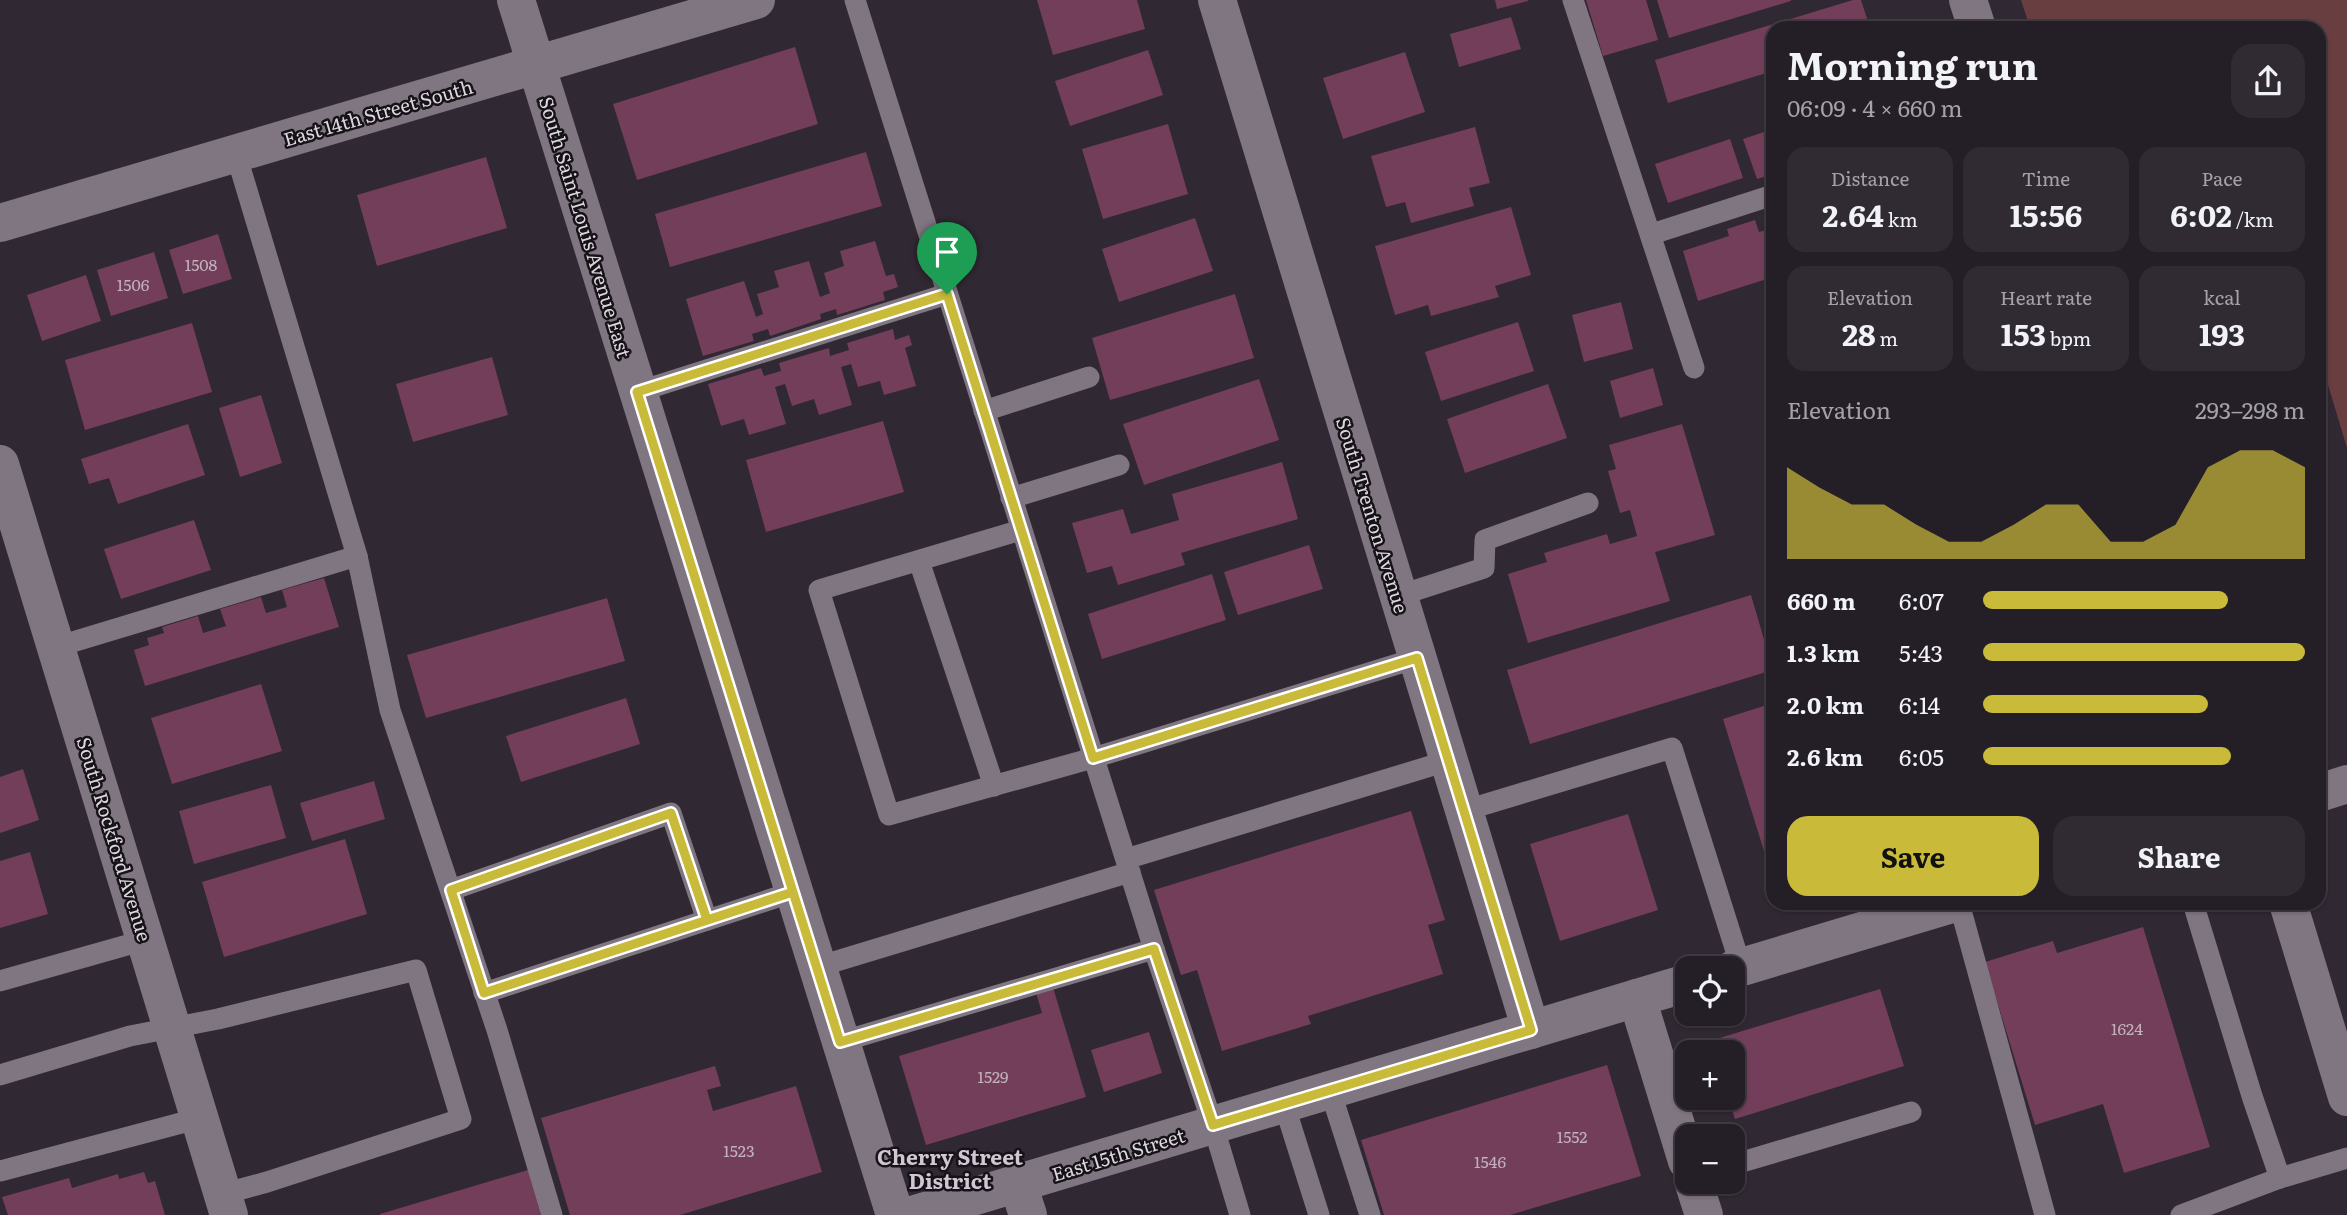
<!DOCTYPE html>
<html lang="en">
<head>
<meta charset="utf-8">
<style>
	body { margin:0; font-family:Literata,serif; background:#302b32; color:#f1f3f6; height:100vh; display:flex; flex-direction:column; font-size:26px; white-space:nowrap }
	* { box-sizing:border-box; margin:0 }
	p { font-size:23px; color:#a3a2a7 }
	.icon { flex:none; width:38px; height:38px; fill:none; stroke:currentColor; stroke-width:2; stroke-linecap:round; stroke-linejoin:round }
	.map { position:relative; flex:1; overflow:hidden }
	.details { position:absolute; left:1766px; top:21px; width:560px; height:889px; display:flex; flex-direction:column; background:#241e26; border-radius:21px; box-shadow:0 2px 5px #0004,0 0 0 2px #413c43 }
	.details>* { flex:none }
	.buttons { position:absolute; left:1675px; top:956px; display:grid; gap:14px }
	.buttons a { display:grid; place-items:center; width:70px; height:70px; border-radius:14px; background:#241e26; box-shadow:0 2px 5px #0004,0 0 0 2px #413c43; font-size:35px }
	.pin { position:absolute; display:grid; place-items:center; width:60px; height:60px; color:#fff; margin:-72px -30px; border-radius:50% 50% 50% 0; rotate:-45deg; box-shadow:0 0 7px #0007 }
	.pin .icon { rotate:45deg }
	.round { display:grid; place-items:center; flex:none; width:74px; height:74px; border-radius:21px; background:#302b32 }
	.summary { display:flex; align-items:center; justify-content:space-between; height:119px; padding:0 21px }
	h1 { font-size:38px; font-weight:700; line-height:52px }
	.figures { display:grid; grid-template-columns:repeat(3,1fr); gap:10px; height:119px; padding:7px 21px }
	.figures div { display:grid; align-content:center; border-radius:18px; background:#302b32; text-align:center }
	.figures b { font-size:30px; font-weight:700 }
	.figures small { font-size:19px; font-weight:400 }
	.figures p { font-size:19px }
	.chart { height:196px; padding:14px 21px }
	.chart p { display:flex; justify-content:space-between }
	.chart svg { width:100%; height:126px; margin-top:7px; fill:#c9ba3a; opacity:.7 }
	.primary-button { display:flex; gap:14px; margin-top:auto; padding:14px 21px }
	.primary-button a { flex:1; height:80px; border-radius:21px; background:#c9ba3a; color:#111; font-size:28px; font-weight:700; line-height:80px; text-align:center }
	.primary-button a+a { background:#302b32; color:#f1f3f6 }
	ul { padding:0 21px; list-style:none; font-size:23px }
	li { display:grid; grid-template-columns:112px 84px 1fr; align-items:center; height:52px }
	li i { height:18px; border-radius:9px; background:#c9ba3a }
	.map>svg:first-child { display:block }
</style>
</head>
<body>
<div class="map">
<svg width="2347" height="1215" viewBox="0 0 2347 1215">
	<rect width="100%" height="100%" fill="#302832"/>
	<!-- green -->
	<polygon fill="#693e40" points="2021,0 2347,0 2347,448 2319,355 2319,28 2030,28"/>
	<!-- building -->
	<g fill="#733e5a">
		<polygon points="1037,0 1137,0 1145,29 1053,55"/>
		<polygon points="1495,0 1528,0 1528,1 1497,9"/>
		<polygon points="1586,0 1646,0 1658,40 1603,56"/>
		<polygon points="1657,0 1791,0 1791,1 1669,38"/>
		<polygon points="1853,0 1861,0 1870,28 1773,28 1773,71 1668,103 1655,60"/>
		<polygon points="1511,17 1521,49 1459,67 1450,34"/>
		<polygon points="795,47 818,124 637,180 613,104"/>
		<polygon points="1148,50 1163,95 1070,126 1055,81"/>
		<polygon points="1405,52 1425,112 1343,139 1323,78"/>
		<polygon points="1168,124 1188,194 1103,219 1082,149"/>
		<polygon points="1475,127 1490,183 1469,188 1474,206 1411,223 1405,202 1386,207 1371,156"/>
		<polygon points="1773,129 1773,174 1757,179 1743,139"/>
		<polygon points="1730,139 1743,178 1668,203 1655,164"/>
		<polygon points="866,152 882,206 670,267 655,214"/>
		<polygon points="486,157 507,228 377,266 357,195"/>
		<polygon points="1511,207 1531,275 1495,286 1499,297 1431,316 1428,305 1395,315 1375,246"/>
		<polygon points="1195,218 1213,271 1119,302 1102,249"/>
		<polygon points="1755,220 1759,232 1773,228 1773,277 1698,301 1683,251 1729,236 1727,229"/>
		<polygon points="218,234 232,279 183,294 169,250"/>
		<polygon points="875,241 886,276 894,274 898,287 883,292 885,300 837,315 836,309 820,314 821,319 770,336 768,329 752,334 754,341 703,356 686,299 744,281 756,317 763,314 757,294 779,287 774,271 809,261 820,297 830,293 824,273 844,266 840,251"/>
		<polygon points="154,252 168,298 111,316 97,270"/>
		<polygon points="86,275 101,321 42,341 27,295"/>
		<polygon points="1235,294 1254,358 1110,400 1092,338"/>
		<polygon points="1621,302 1633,349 1584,362 1572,315"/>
		<polygon points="1518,322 1534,371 1441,401 1425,352"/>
		<polygon points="192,323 212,392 85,430 65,360"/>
		<polygon points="893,329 895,340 909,335 912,345 905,348 916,386 884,395 880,381 858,387 851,364 841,367 852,405 819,415 814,399 792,406 785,384 775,387 786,424 749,435 744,419 721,426 708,384 761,368 764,376 781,371 779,363 829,348 830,356 849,350 847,343"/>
		<polygon points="492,357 508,415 413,442 396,384"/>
		<polygon points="1653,368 1663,405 1620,418 1610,381"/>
		<polygon points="1259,379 1279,440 1144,485 1123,424"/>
		<polygon points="1548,384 1567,438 1465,473 1447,419"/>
		<polygon points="261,395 282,463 240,477 219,408"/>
		<polygon points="883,421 904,492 766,532 746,460"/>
		<polygon points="188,424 205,475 118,504 109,478 89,484 81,459"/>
		<polygon points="1682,424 1715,535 1655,552 1670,601 1528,643 1508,574 1547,562 1544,553 1607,534 1610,544 1637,536 1630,510 1620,513 1608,471 1616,469 1609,445"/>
		<polygon points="1282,462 1298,519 1181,553 1185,565 1118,585 1112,566 1087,573 1072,523 1123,509 1131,534 1179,520 1172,494"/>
		<polygon points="194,520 211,570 121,599 104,549"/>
		<polygon points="1309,545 1323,589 1238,615 1224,572"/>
		<polygon points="1212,574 1226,620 1102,659 1088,614"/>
		<polygon points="324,578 339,627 145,686 134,650 149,645 147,638 164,633 162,627 198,616 203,633 226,626 220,609 261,597 266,613 287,607 282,590"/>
		<polygon points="1751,595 1773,670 1530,744 1507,670"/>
		<polygon points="607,598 625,661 426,718 407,655"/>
		<polygon points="261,684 282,751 172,784 151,718"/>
		<polygon points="626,698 640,744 521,782 506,736"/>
		<polygon points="1773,703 1773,862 1768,864 1723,719"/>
		<polygon points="23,769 39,820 0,833 0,777"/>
		<polygon points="374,781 385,819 312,841 300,803"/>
		<polygon points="271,785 286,838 194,864 179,811"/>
		<polygon points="1411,811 1445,920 1428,925 1443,974 1308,1016 1311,1024 1222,1051 1197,970 1181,975 1154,890"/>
		<polygon points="1628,814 1658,910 1560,941 1530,844"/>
		<polygon points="345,839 367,914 224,957 202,882"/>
		<polygon points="30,852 48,914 0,928 0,861"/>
		<polygon points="2143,927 2210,1147 2124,1173 2103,1104 2035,1125 1985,962 2053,941 2057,953"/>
		<polygon points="1052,984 1086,1097 926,1145 899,1056 1042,1013 1035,989"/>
		<polygon points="1880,989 1904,1066 1735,1119 1728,1097 1732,1097 1732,1052 1714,1052 1710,1041"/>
		<polygon points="1149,1032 1162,1073 1104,1092 1091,1050"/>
		<polygon points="1607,1065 1641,1176 1510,1215 1384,1215 1361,1140"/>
		<polygon points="715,1066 721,1086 707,1090 713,1111 796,1086 822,1172 680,1215 570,1215 541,1118"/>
		<polygon points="528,1170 541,1215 380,1215 380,1214"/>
		<polygon points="144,1172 148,1183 155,1181 165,1215 8,1215 2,1197 69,1178 72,1188 118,1174 119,1179"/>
	</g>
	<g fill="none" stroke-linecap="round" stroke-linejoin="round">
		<!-- lane -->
		<g stroke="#807682" stroke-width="21">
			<polyline points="855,0 1154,949 1213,1125 1240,1215"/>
			<polyline points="1573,0 1694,368"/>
			<polyline points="236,154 357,556 390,710 497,1030 552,1215"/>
			<polyline points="1652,234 1773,195"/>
			<polyline points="637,392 947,294"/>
			<polyline points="984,411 1089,377"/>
			<polyline points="1011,498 1119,465"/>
			<polyline points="1021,530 819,590 889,815 1093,758 1417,658"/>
			<polyline points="919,561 994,786"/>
			<polyline points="1398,596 1484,568 1485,540 1588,503"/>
			<polyline points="56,647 357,556"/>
			<polyline points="1463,811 1672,748 1741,967"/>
			<polyline points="1126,859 1447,761"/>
			<polyline points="451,890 671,813 707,920"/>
			<polyline points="1959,903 2045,1215"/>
			<polyline points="2193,903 2252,1096 2280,1178"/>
			<polyline points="817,967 1130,872"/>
			<polyline points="0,981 145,940"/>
			<polyline points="484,993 793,892"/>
			<polyline points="840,1042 1154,949"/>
			<polyline points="0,1075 130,1036 218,1019 416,970 461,1119 267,1182 223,1194"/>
			<polyline points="1330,1090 1370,1215"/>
			<polyline points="1284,1104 1319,1215"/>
			<polyline points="1732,1165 1911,1112"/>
			<polyline points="0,1171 200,1118"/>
			<polyline points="2181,1215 2280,1178 2347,1158"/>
		</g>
		<!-- street -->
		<g stroke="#807682" stroke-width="38">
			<polyline points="516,0 895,1215"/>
			<polyline points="1217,0 1531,1030"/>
			<polyline points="1968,0 1977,28"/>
			<polyline points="0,464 229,1215"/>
			<polyline points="2288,903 2347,1097"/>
			<polyline points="1637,998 1687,1161"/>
			<polyline points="1693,1181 1704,1215"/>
			<polyline points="1018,1184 1028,1215"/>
		</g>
		<!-- secondary -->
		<g stroke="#807682" stroke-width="38">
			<polyline points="0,223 756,0"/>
			<polyline points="2319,793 2347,784"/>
			<polyline points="1732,970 1955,903"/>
			<polyline points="912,1215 1687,983"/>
		</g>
	</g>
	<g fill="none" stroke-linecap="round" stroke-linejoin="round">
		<!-- route casing -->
		<g stroke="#fff" stroke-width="14">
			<polyline id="route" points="947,294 637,392 793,892 484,993 451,890 671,813 707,920 793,892 840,1042 1154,949 1213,1125 1531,1030 1417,658 1093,758 947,294"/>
		</g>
		<!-- route -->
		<use href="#route" stroke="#c9ba3a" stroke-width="9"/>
	</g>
	<g text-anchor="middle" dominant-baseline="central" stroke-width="5" stroke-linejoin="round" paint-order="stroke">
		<!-- number labels -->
		<g font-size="16" fill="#c2b1bd">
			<text x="201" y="264">1508</text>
			<text x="133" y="284">1506</text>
			<text x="2127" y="1028">1624</text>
			<text x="993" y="1076">1529</text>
			<text x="1572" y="1136">1552</text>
			<text x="739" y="1150">1523</text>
			<text x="1490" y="1161">1546</text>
		</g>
		<!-- street labels -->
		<g font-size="19" fill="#dcd7de" stroke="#161217">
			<text transform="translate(378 112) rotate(-16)">East 14th Street South</text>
			<text transform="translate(586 227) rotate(73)">South Saint Louis Avenue East</text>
			<text transform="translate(1373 515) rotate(73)">South Trenton Avenue</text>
			<text transform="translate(115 839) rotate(73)">South Rockford Avenue</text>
			<text transform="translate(1118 1154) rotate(-17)">East 15th Street</text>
		</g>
		<!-- neighbourhood labels -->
		<g font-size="21" font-weight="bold" fill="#d1c7d4" stroke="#161217">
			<text x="950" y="1155">Cherry Street<tspan x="950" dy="24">District</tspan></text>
		</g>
	</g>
</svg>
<div class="buttons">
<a><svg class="icon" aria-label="locate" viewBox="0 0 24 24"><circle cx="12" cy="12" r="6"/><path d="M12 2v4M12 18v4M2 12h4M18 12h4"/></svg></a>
<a>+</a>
<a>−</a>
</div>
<div class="pin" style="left:947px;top:294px;background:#1e9e55"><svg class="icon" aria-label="arrive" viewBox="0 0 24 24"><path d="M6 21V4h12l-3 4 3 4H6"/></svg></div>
<section class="details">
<div class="summary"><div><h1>Morning run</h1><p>06:09 · 4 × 660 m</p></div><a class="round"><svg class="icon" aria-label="share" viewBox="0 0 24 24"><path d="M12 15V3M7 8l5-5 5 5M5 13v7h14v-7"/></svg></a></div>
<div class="figures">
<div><p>Distance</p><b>2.64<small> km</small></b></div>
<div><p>Time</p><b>15:56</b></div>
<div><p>Pace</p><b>6:02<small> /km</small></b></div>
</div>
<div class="figures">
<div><p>Elevation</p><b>28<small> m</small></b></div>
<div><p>Heart rate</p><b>153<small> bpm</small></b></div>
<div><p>kcal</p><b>193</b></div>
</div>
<div class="chart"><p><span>Elevation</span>293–298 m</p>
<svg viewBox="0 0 160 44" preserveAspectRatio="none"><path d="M0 44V12L10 19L20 25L30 25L40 32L50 38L60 38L70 32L80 25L90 25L100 38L110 38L120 32L130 12L140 6L150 6L160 12V44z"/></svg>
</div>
<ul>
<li><b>660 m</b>6:07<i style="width:76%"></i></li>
<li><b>1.3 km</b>5:43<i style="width:100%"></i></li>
<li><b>2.0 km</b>6:14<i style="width:70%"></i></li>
<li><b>2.6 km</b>6:05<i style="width:77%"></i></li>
</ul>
<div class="primary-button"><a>Save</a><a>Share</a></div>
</section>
</div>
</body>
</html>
